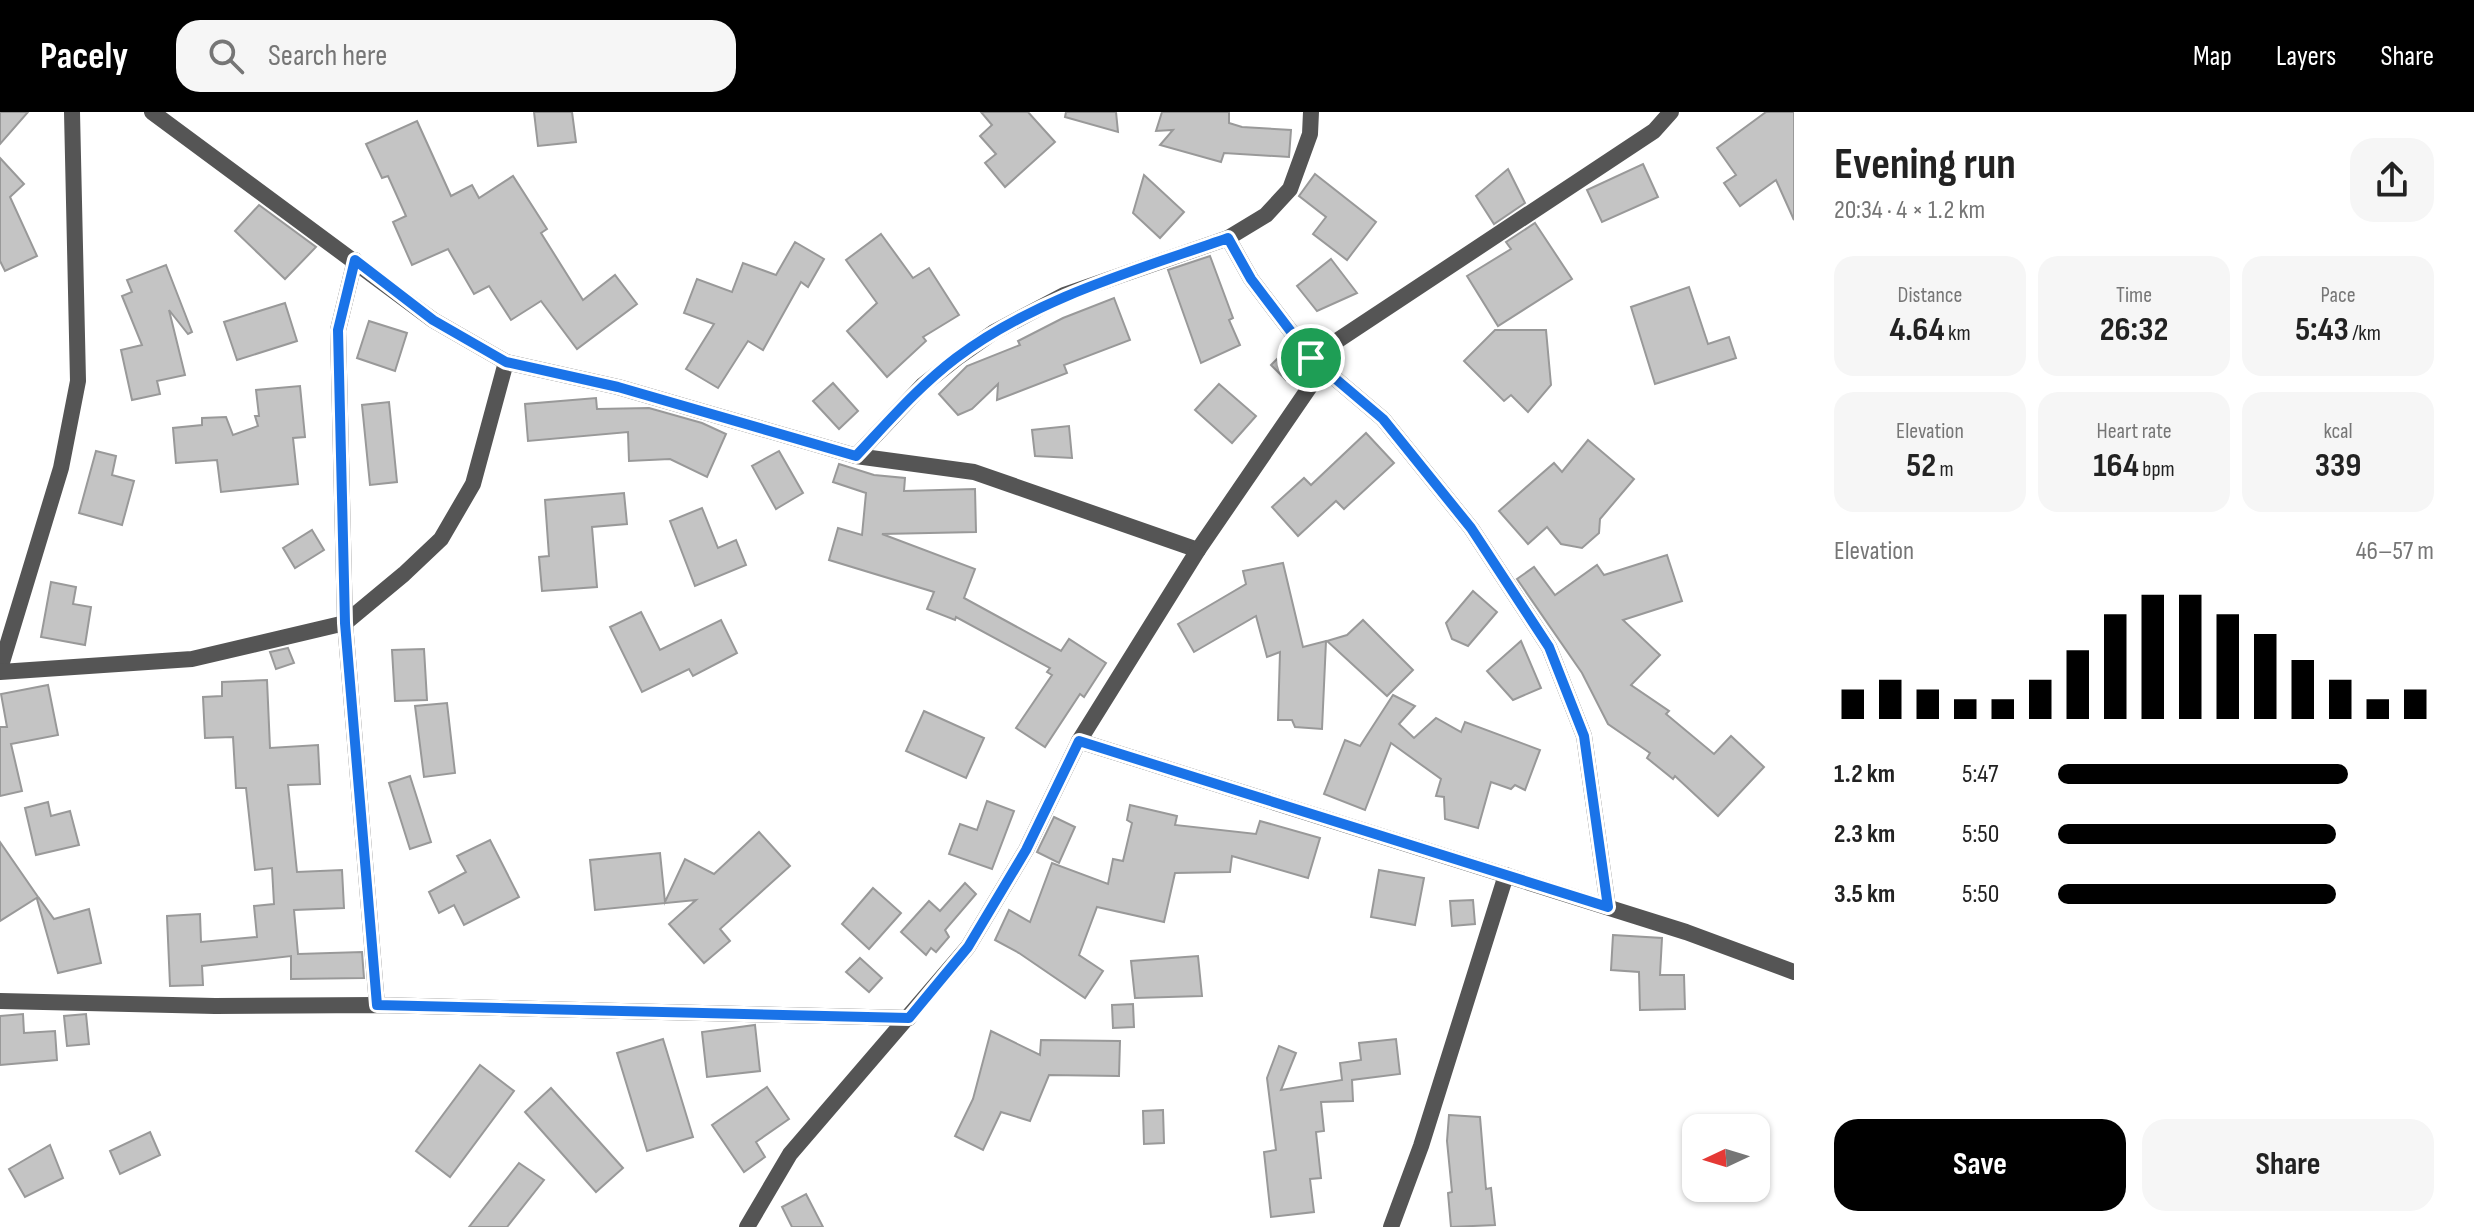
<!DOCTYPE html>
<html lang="en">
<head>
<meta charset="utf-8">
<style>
	body { margin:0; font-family:"Sofia Sans Condensed",sans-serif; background:#f6f6f6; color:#222; height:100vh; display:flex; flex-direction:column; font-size:30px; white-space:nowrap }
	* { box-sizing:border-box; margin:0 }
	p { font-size:26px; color:#767676 }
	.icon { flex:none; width:44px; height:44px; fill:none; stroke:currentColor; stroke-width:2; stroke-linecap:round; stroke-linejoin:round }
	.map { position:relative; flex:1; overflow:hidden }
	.sheet { display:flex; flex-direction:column; background:#fff; width:680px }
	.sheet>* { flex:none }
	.needle { width:52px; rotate:266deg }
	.buttons { position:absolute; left:1682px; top:1002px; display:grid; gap:16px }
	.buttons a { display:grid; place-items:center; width:88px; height:88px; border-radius:16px; background:#fff; box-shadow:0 2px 6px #0004; font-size:40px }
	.pin { position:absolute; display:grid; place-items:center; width:68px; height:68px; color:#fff; margin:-34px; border:4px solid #fff; border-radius:50%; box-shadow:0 2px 8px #0007 }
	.round { display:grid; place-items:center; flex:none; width:84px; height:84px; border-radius:24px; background:#f6f6f6 }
	.summary { display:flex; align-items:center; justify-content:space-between; height:136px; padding:0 40px }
	h1 { font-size:44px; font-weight:700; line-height:60px }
	.metrics { display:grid; grid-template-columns:repeat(3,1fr); gap:12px; height:136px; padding:8px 40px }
	.metrics div { display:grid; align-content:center; border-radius:20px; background:#f6f6f6; text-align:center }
	.metrics b { font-size:34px; font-weight:700 }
	.metrics small { font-size:22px; font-weight:400 }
	.metrics p { font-size:22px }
	.chart { height:224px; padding:16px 40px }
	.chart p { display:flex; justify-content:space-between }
	.chart svg { width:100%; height:144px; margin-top:8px; stroke:#000; stroke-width:6 }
	.button { display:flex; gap:16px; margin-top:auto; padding:16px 40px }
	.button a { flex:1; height:92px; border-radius:24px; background:#000; color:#fff; font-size:32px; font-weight:700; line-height:92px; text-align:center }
	.button a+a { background:#f6f6f6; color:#222 }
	ul { padding:0 40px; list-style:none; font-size:26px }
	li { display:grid; grid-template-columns:128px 96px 1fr; align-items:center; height:60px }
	li i { height:20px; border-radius:10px; background:#000 }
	header { display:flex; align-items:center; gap:48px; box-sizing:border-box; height:112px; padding:0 40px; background:#000; color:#fff }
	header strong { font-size:38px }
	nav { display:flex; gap:44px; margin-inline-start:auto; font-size:28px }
	.search { width:560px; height:72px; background:#f6f6f6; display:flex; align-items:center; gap:20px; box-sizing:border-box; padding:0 28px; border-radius:24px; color:#767676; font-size:30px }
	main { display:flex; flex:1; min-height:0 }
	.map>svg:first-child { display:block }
</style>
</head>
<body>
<header>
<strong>Pacely</strong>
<div class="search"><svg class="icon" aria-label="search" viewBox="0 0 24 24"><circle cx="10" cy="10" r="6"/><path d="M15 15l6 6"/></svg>Search here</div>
<nav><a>Map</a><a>Layers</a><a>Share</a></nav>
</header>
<main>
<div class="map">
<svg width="1794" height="1115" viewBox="0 0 1794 1115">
	<rect width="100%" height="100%" fill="#fff"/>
	<!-- building -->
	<g fill="#c4c4c4" stroke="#999" stroke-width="2">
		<polygon points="0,0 28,0 0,32"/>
		<polygon points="534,0 572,0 576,30 538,34"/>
		<polygon points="981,0 1028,0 1055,30 1005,75 985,51 996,42 980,24 992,13"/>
		<polygon points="1066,0 1116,0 1118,20 1065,5"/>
		<polygon points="1162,0 1229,0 1229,11 1242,15 1291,18 1289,45 1224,41 1221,50 1160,33 1173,18 1156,19"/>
		<polygon points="1766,0 1794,0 1794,108 1776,68 1740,94 1724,71 1736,63 1717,36"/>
		<polygon points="417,9 451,84 472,73 479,86 513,64 547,117 541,121 583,188 615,163 637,192 577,237 541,189 511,208 489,174 474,182 448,137 412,153 393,110 406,104 388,64 382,66 366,32"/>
		<polygon points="0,46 24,72 10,85 37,144 5,159 0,149"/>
		<polygon points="1643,52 1658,85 1602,110 1587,78"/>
		<polygon points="1508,57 1525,91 1494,112 1476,84"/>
		<polygon points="1315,62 1376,110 1347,148 1313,122 1326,105 1299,84"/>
		<polygon points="1144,63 1184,100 1160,126 1133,101"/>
		<polygon points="259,93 316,135 285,167 235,119"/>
		<polygon points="1535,111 1572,167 1498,214 1467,164 1511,137 1506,130"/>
		<polygon points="881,122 913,166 929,156 959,203 923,225 926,229 887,265 847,219 877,191 846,148"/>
		<polygon points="795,130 824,147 808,175 801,170 763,238 748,229 718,276 686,257 714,212 684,201 697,167 732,180 743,151 776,163"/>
		<polygon points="1210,144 1233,206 1229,208 1240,233 1201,251 1168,158"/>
		<polygon points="1331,147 1357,181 1317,199 1297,174"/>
		<polygon points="166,153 192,220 188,222 169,198 185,263 157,269 160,282 132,288 121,238 142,233 122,184 132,180 127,168"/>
		<polygon points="1689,175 1708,232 1729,225 1736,246 1655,272 1631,195"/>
		<polygon points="1114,186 1130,228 1064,253 1067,261 997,288 998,272 972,297 958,303 939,282 967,254 1020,233 1018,229 1063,206"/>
		<polygon points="285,191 297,229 237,248 224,210"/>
		<polygon points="369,209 407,221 395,259 357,246"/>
		<polygon points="1495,218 1546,218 1551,273 1528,300 1511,283 1504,289 1464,249"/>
		<polygon points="1284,240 1299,255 1286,268 1271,253"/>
		<polygon points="833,271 858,299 839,317 813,289"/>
		<polygon points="1219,272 1256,304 1232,331 1195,298"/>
		<polygon points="300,274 305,325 293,326 298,372 221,380 217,348 176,351 173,316 202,313 202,306 226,305 233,323 258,314 255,304 259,304 256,278"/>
		<polygon points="596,286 597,297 649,296 702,311 726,322 707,365 670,347 629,349 628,320 528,329 525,292"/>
		<polygon points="389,290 397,370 370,373 362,293"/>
		<polygon points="1069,314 1072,346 1035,344 1032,318"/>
		<polygon points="1366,321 1394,351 1344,397 1336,389 1298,424 1272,395 1304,366 1311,373"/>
		<polygon points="1588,328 1634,367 1600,407 1599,421 1582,436 1561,432 1547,415 1528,432 1499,399 1554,351 1562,360"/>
		<polygon points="96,339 116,344 112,363 134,369 122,413 79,401"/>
		<polygon points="779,339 803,381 776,397 752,354"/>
		<polygon points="839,352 874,363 905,366 904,379 975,377 976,420 882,422 975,457 964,486 1061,539 1069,527 1106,551 1084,585 1080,582 1045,635 1016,616 1052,563 1047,560 1050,556 956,505 955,508 927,497 934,480 829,448 838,416 862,423 866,381 833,370"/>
		<polygon points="624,381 627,412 592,415 597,475 542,479 539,445 549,444 545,388"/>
		<polygon points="702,396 718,436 736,428 746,453 695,474 670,409"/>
		<polygon points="312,418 324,438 295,456 283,436"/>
		<polygon points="1667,443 1682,489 1623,508 1660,543 1631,573 1669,599 1666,602 1714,642 1731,624 1764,655 1718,704 1675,664 1673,667 1647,646 1650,641 1608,612 1582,561 1517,467 1534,455 1555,483 1597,453 1604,463"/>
		<polygon points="1283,451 1303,535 1326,529 1322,617 1295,615 1292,608 1278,608 1280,540 1267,545 1256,504 1194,540 1178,512 1246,472 1243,459"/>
		<polygon points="51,470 76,475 73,492 91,495 85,533 41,525"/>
		<polygon points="1473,479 1497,500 1468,534 1452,527 1446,511"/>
		<polygon points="641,500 660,538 721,508 737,541 693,564 689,557 642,580 610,515"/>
		<polygon points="1363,508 1413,558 1387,584 1327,529 1347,523"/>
		<polygon points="1521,529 1541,576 1513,588 1487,559"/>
		<polygon points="288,536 294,551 276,557 270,540"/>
		<polygon points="424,537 427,588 395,589 392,538"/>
		<polygon points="267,568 270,636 318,633 320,672 288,673 297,760 342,758 344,796 294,798 298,842 362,840 364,866 291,867 291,844 202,854 203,873 170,874 167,804 200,802 201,830 257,825 254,794 274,792 272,756 255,758 246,676 236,676 233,625 205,626 203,585 222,584 222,570"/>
		<polygon points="48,573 58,623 11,632 22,679 0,684 0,615 7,615 1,582"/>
		<polygon points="1393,583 1415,594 1399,612 1414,626 1436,606 1461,620 1465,610 1540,638 1525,678 1515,673 1511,677 1491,670 1478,716 1445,707 1444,685 1436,684 1441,667 1391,631 1365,698 1324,682 1345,628 1360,634"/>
		<polygon points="447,591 455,661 424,665 415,594"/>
		<polygon points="924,599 984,626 966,666 906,639"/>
		<polygon points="410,664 431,730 410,737 389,671"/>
		<polygon points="987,689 1014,699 992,757 949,742 960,712 977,718"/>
		<polygon points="48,690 51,704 70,699 79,733 36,743 25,696"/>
		<polygon points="1130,693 1177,704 1175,713 1256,722 1260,709 1320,726 1308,766 1232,744 1230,760 1175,761 1164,810 1097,795 1079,843 1103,859 1085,886 1019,841 995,828 1009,798 1030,810 1052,751 1108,772 1113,747 1123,749 1132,711 1127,708"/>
		<polygon points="1054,705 1075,715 1059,751 1037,740"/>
		<polygon points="759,720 790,754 720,817 730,829 704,851 669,812 696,788 595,798 590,748 660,741 665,790 685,747 714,762"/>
		<polygon points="490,728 519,785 464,813 454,793 439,801 429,780 466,760 457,744"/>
		<polygon points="0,730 38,785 0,809"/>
		<polygon points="1379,758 1424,766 1415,813 1371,805"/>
		<polygon points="965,771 976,782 945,818 949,825 936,840 931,836 926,843 901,820 929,789 940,799"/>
		<polygon points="873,776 901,801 869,837 842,812"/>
		<polygon points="39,786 54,807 89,797 101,851 58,861 37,787"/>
		<polygon points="1473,788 1475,812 1452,814 1450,789"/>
		<polygon points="1613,823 1662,826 1660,863 1684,863 1685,897 1640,898 1639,860 1611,858"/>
		<polygon points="1198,844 1202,884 1135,886 1131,849"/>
		<polygon points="860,846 882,866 869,880 846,860"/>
		<polygon points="1133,892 1134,915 1113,916 1112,893"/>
		<polygon points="23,902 24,921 55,919 57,948 0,953 0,904"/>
		<polygon points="86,902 89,932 67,934 64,904"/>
		<polygon points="755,913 760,959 707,965 702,920"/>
		<polygon points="991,919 1040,943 1041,928 1120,929 1119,964 1049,963 1030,1009 1001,1000 983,1038 955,1024 973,987"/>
		<polygon points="663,927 693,1025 647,1039 617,941"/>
		<polygon points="1396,927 1400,962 1352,968 1353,989 1321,990 1324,1019 1316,1020 1321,1066 1310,1067 1314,1100 1271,1105 1264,1040 1276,1038 1267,966 1279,934 1296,941 1281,978 1342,968 1340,951 1361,948 1359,931"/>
		<polygon points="480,953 514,979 450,1065 416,1039"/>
		<polygon points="767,975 789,1007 756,1030 765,1045 744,1060 712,1013"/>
		<polygon points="551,976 623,1056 596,1080 525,1000"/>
		<polygon points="1163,998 1164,1031 1144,1032 1143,999"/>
		<polygon points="1449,1003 1480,1005 1486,1077 1491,1076 1495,1113 1451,1115 1448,1081 1452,1080 1447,1029"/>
		<polygon points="150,1020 160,1043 120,1062 110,1039"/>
		<polygon points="50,1033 63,1066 25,1085 9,1057"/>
		<polygon points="519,1051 544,1068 507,1115 469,1115"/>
		<polygon points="806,1082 823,1115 792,1115 782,1095"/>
	</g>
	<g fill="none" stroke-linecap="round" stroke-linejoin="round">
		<!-- minor -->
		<g stroke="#555" stroke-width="16">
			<polyline points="152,0 433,208 506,250 618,275 856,344 974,360 1198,438"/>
			<polyline points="1228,126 1251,167 1311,246 1383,307 1471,416 1549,535 1584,624 1608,795"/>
			<polyline points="355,148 338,218 345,511 377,893"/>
			<polyline points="1311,246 1654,19 1671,0"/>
			<polyline points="856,344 923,273 957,246 994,220 1064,183 1228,126 1266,103 1290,77 1310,22 1311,0"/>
			<polyline points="0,557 61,356 78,269 72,0"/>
			<polyline points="0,560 192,547 345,511 404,462 441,427 473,372 506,250"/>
			<polyline points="1079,629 1686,820 1794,860"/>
			<polyline points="0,889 215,894 377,893 909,906"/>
			<polyline points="747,1115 790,1042 968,835 1026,738 1079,629 1198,438 1322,257"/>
			<polyline points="1391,1115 1421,1034 1506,763"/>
		</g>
	</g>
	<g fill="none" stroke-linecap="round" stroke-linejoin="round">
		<!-- route casing -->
		<g stroke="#fff" stroke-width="16">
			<path id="route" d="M1228,126l23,41 60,79 72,61 88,109 78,119 35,89 24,171 -529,-166 -53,109 -58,97 -59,71 -532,-13 -32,-382 -7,-293 17,-70 78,60 73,42 112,25 238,69c32,-34 63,-70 100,-98 80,-60 178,-87 272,-120z"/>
		</g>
		<!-- route -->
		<use href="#route" stroke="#1a73e8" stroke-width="10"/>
	</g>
</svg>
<div class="buttons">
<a><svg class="needle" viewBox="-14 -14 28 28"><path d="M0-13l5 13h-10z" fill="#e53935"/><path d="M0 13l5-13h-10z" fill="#767676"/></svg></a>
</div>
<div class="pin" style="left:1311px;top:246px;background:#1e9e55"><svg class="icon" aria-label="arrive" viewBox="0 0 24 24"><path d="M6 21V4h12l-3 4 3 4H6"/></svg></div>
</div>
<section class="sheet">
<div class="summary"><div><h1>Evening run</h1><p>20:34 · 4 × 1.2 km</p></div><a class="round"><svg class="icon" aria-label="share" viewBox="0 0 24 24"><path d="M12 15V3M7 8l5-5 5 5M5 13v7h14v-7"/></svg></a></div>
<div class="metrics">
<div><p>Distance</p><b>4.64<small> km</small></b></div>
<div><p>Time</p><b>26:32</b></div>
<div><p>Pace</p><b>5:43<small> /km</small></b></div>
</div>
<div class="metrics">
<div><p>Elevation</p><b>52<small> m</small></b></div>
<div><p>Heart rate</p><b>164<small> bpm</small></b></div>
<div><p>kcal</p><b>339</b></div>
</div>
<div class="chart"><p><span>Elevation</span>46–57 m</p>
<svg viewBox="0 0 160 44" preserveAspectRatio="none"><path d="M5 44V35M15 44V32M25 44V35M35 44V38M45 44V38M55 44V32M65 44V23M75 44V12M85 44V6M95 44V6M105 44V12M115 44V18M125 44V26M135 44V32M145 44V38M155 44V35"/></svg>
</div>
<ul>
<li><b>1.2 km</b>5:47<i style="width:77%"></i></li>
<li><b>2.3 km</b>5:50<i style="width:74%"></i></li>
<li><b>3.5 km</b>5:50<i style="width:74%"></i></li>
</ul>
<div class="button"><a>Save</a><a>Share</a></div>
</section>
</main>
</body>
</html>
